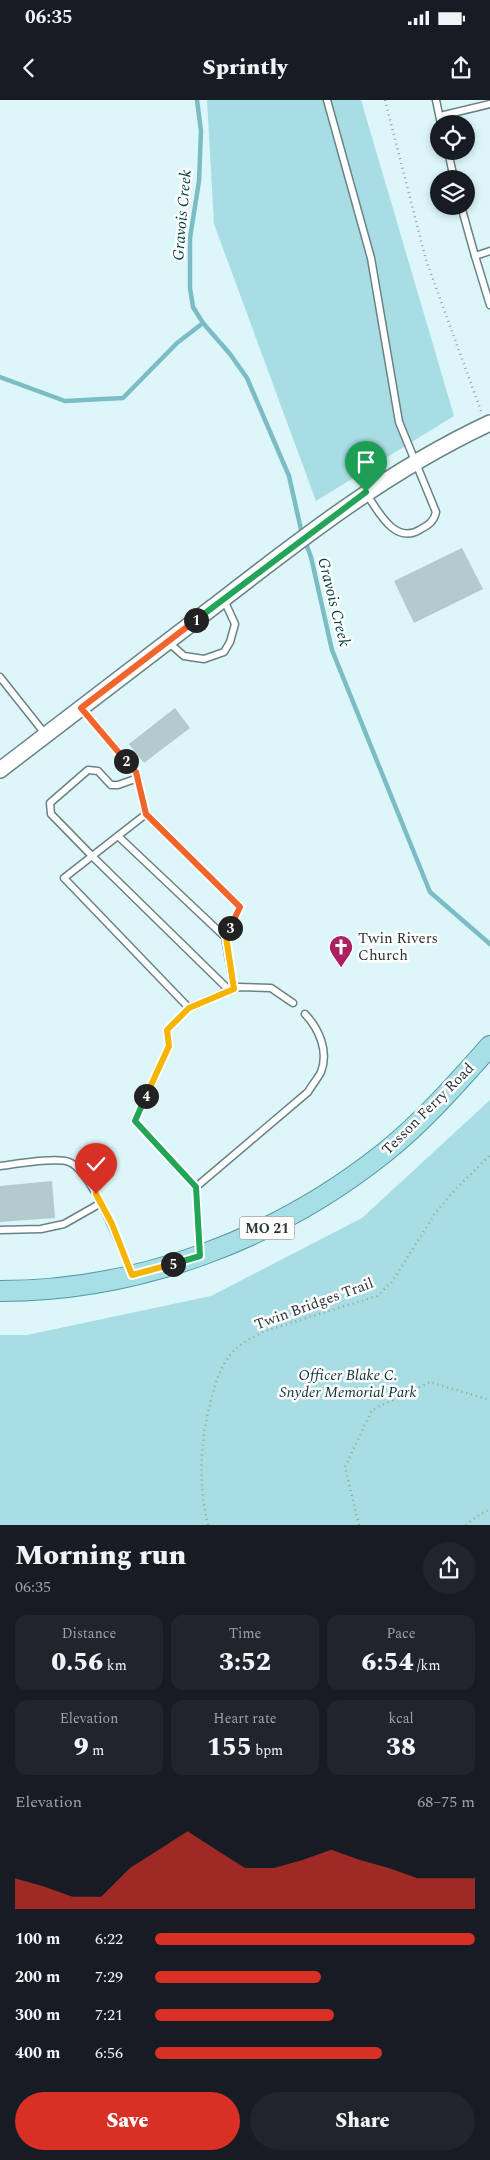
<!DOCTYPE html>
<html lang="en">
<head>
<meta charset="utf-8">
<style>
	body { margin:0; font-family:Spectral,serif; background:#20242c; color:#f1f3f6; height:100vh; display:flex; flex-direction:column; font-size:19px; white-space:nowrap }
	* { box-sizing:border-box; margin:0 }
	p { font-size:16px; color:#9ea1a6 }
	.icon { flex:none; width:28px; height:28px; fill:none; stroke:currentColor; stroke-width:2; stroke-linecap:round; stroke-linejoin:round }
	.map { position:relative; height:1425px; overflow:hidden }
	.sheet { display:flex; flex-direction:column; background:#171b24; flex:1 }
	.sheet>* { flex:none }
	.controls { position:absolute; left:430px; top:15px; display:grid; gap:10px }
	.controls a { display:grid; place-items:center; width:45px; height:45px; border-radius:50%; background:#171b24; box-shadow:0 2px 8px #0003; font-size:25px }
	.pin { position:absolute; display:grid; place-items:center; width:42px; height:42px; color:#fff; margin:-51px -21px; border-radius:50% 50% 50% 0; rotate:-45deg; box-shadow:0 0 5px #0007 }
	.pin .icon { rotate:45deg }
	.km { position:absolute; width:25px; height:25px; margin:-12px; border-radius:50%; background:#222; color:#fff; font-size:14px; line-height:25px; text-align:center }
	.round { display:grid; place-items:center; flex:none; width:52px; height:52px; border-radius:26px; background:#20242c }
	.summary { display:flex; align-items:center; justify-content:space-between; height:85px; padding:0 15px }
	h1 { font-size:28px; font-weight:800; line-height:38px }
	.stats { display:grid; grid-template-columns:repeat(3,1fr); gap:8px; height:85px; padding:5px 15px }
	.stats div { display:grid; align-content:center; border-radius:12px; background:#20242c; text-align:center }
	.stats b { font-size:25px; font-weight:800 }
	.stats small { font-size:14px; font-weight:400 }
	.stats p { font-size:14px }
	.chart { height:140px; padding:10px 15px }
	.chart p { display:flex; justify-content:space-between }
	.chart svg { width:100%; height:90px; margin-top:5px; fill:#d93025; opacity:.7 }
	.primary-button { display:flex; gap:10px; margin-top:auto; padding:10px 15px }
	.primary-button a { flex:1; height:58px; border-radius:30px; background:#d93025; color:#fff; font-size:20px; font-weight:800; line-height:58px; text-align:center }
	.primary-button a+a { background:#20242c; color:#f1f3f6 }
	ul { padding:0 15px; list-style:none; font-size:16px }
	li { display:grid; grid-template-columns:80px 60px 1fr; align-items:center; height:38px }
	li i { height:12px; border-radius:6px; background:#d93025 }
	.status { display:flex; justify-content:space-between; align-items:center; height:35px; padding:0 25px; background:#171b24; direction:ltr }
	.status svg { height:14px; fill:currentColor }
	header { display:flex; justify-content:space-between; align-items:center; height:65px; padding:0 15px; background:#171b24; font-size:22px; font-weight:800 }
	.map>svg:first-child { display:block }
</style>
</head>
<body>
<div class="status"><b>06:35</b><svg viewBox="0 0 49 12"><path d="M0 12V9h3v3zM5 12V6h3v6zM10 12V3h3v9zM15 12V0h3v12zM26 1h20v11H26zM47 4h2v5h-2z"/></svg></div>
<header><svg class="icon" aria-label="back" viewBox="0 0 24 24"><path d="M15 5l-7 7 7 7"/></svg>Sprintly<svg class="icon" aria-label="share" viewBox="0 0 24 24"><path d="M12 15V3M7 8l5-5 5 5M5 13v7h14v-7"/></svg></header>
<div class="map">
<svg width="490" height="1425" viewBox="0 0 490 1425">
	<rect width="100%" height="100%" fill="#dcf6fa"/>
	<!-- green -->
	<g fill="#a9dde4">
		<polygon points="207,0 361,0 454,316 316,401 214,124"/>
		<polygon points="490,1000 490,1425 0,1425 0,1235 27,1235 211,1196 362,1118"/>
	</g>
	<g fill="none" stroke-linecap="round" stroke-linejoin="round">
		<!-- stream -->
		<g stroke="#7cbcc5" stroke-width="4.5">
			<polyline points="197,0 201,31 199,81 190,138 190,188 193,207 203,223 230,254 247,278 289,376 302,434"/>
			<polyline points="0,277 65,301 123,298 177,243 203,223"/>
			<polyline points="305,441 311,457 332,550 430,792 490,844"/>
		</g>
	</g>
	<!-- building -->
	<g fill="#b1cbce">
		<polygon points="462,448 483,489 414,523 394,481"/>
		<polygon points="175,608 190,628 144,663 129,644"/>
		<polygon points="52,1081 55,1118 0,1122 0,1086"/>
	</g>
	<g fill="none" stroke-linecap="round" stroke-linejoin="round">
		<!-- service casing -->
		<g stroke="#6a8286" stroke-width="9">
			<g id="service">
				<path d="M327,0l44,158 28,164 37,90c-2,9 -7,13 -15,17 -26,17 -43,-18 -55,-36"/>
				<polyline points="436,0 441,24"/>
				<polyline points="440,16 490,4"/>
				<polyline points="448,51 454,79"/>
				<polyline points="461,106 475,156"/>
				<polyline points="490,151 475,156 490,205"/>
				<polyline points="168,542 184,556 204,559 224,552 230,542 235,524 224,500"/>
				<polyline points="0,577 46,635"/>
				<polyline points="81,608 136,672 146,714 240,807 225,837 234,889"/>
				<polyline points="138,678 118,685 111,685 98,671 88,670 50,703 51,714 92,756 230,891"/>
				<polyline points="146,714 64,778 189,908"/>
				<polyline points="118,736 225,837"/>
				<path d="M0,1066c16,-2 56,-9 69,-4 22,8 53,87 62,110"/>
				<polyline points="196,1087 135,1021 169,946 167,930 189,908 238,887 271,888 293,903"/>
				<polyline points="0,1130 41,1129 64,1124 101,1103"/>
				<path d="M200,1152l-4,-65 112,-95c4,-7 10,-14 13,-20 8,-21 -2,-43 -16,-58"/>
			</g>
		</g>
		<!-- tertiary casing -->
		<g stroke="#6a8286" stroke-width="18">
			<path id="tertiary" d="M0,670c71,-54 142,-108 213,-163 89,-69 174,-136 277,-184"/>
		</g>
		<!-- primary casing -->
		<g stroke="#55969f" stroke-width="22">
			<path id="primary" d="M0,1191c139,0 276,-52 384,-138 39,-31 73,-70 106,-107"/>
		</g>
		<!-- path -->
		<g stroke="#92a5a8" stroke-width="2.5" stroke-dasharray="1 4" stroke-linecap="butt">
			<polyline points="385,0 426,160 481,311"/>
			<path d="M208,1425c-10,-42 -8,-83 3,-125 4,-15 9,-33 19,-45 9,-11 23,-18 35,-24l112,-35 15,-14 44,-70 18,-21 36,-36"/>
			<polyline points="359,1425 345,1367 372,1310 430,1282 490,1300"/>
			<polyline points="466,1425 476,1417 490,1409"/>
		</g>
		<!-- service -->
		<use href="#service" stroke="#fff" stroke-width="6"/>
		<!-- tertiary -->
		<use href="#tertiary" stroke="#fff" stroke-width="15"/>
		<!-- primary -->
		<use href="#primary" stroke="#a7dfe7" stroke-width="20"/>
	</g>
	<g fill="none" stroke-linecap="round" stroke-linejoin="round">
		<!-- split-1 casing -->
		<g stroke="#fff" stroke-width="10">
			<polyline id="split-1" points="196,520 366,392"/>
		</g>
		<!-- split-2 casing -->
		<g stroke="#fff" stroke-width="10">
			<polyline id="split-2" points="126,661 81,608 196,520"/>
		</g>
		<!-- split-3 casing -->
		<g stroke="#fff" stroke-width="10">
			<polyline id="split-3" points="126,661 136,672 146,714 240,807 230,828"/>
		</g>
		<!-- split-4 casing -->
		<g stroke="#fff" stroke-width="10">
			<polyline id="split-4" points="146,996 169,946 167,930 189,908 234,889 226,837 230,828"/>
		</g>
		<!-- split-5 casing -->
		<g stroke="#fff" stroke-width="10">
			<polyline id="split-5" points="146,996 135,1021 196,1087 200,1156 173,1164"/>
		</g>
		<!-- split-6 casing -->
		<g stroke="#fff" stroke-width="10">
			<polyline id="split-6" points="96,1094 112,1124 132,1175 173,1164"/>
		</g>
		<!-- split-1 -->
		<use href="#split-1" stroke="#22a559" stroke-width="6"/>
		<!-- split-2 -->
		<use href="#split-2" stroke="#f0652b" stroke-width="6"/>
		<!-- split-3 -->
		<use href="#split-3" stroke="#f0652b" stroke-width="6"/>
		<!-- split-4 -->
		<use href="#split-4" stroke="#f5b400" stroke-width="6"/>
		<!-- split-5 -->
		<use href="#split-5" stroke="#22a559" stroke-width="6"/>
		<!-- split-6 -->
		<use href="#split-6" stroke="#f5b400" stroke-width="6"/>
	</g>
	<!-- icons -->
	<defs>
		<g id="church-pin" transform="scale(1.25)"><path d="M0 17L-7.5 6A9.5 9.5 0 1 1 7.5 6Z" fill="#aa2063" stroke="#fdfdfd"/><path d="M-1.2-6h2.4v3.5h3.3v2.4h-3.3V6h-2.4V-.1h-3.3v-2.4h3.3Z" fill="#fff"/></g>
	</defs>
	<g fill-rule="evenodd">
		<use href="#church-pin" x="341" y="847"/>
	</g>
	<g text-anchor="middle" dominant-baseline="central" stroke-width="5" stroke-linejoin="round" paint-order="stroke">
		<!-- shield labels -->
		<rect fill="#fdfdfd" stroke="#697072" stroke-width="1" x="239.5" y="1116.5" width="55" height="23" rx="4"/>
		<g font-size="14" font-weight="bold" fill="#2a3436">
			<text x="267" y="1128">MO 21</text>
		</g>
		<!-- poi labels -->
		<g font-size="15" fill="#2a3436" stroke="#fdfdfd" text-anchor="start">
			<text x="358" y="838">Twin Rivers<tspan x="358" dy="17">Church</tspan></text>
		</g>
		<!-- street labels -->
		<g font-size="15" fill="#2a3436" stroke="#fdfdfd">
			<text transform="translate(428 1009) rotate(-45)">Tesson Ferry Road</text>
			<text transform="translate(314 1204) rotate(-20)">Twin Bridges Trail</text>
		</g>
		<!-- park labels -->
		<g font-size="15" font-style="italic" fill="#0f3035" stroke="#fdfdfd">
			<text x="348" y="1275">Officer Blake C.<tspan x="348" dy="17">Snyder Memorial Park</tspan></text>
		</g>
		<!-- water labels -->
		<g font-size="16" font-style="italic" fill="#024148" stroke="#fdfdfd">
			<text transform="translate(182 115) rotate(-85)">Gravois Creek</text>
			<text transform="translate(334 502) rotate(76)">Gravois Creek</text>
		</g>
	</g>
</svg>
<div class="controls">
<a><svg class="icon" aria-label="locate" viewBox="0 0 24 24"><circle cx="12" cy="12" r="6"/><path d="M12 2v4M12 18v4M2 12h4M18 12h4"/></svg></a>
<a><svg class="icon" aria-label="layers" viewBox="0 0 24 24"><path d="M12 4l9 5-9 5-9-5zM3 14l9 5 9-5"/></svg></a>
</div>
<div class="pin" style="left:366px;top:392px;background:#1e9e55"><svg class="icon" aria-label="arrive" viewBox="0 0 24 24"><path d="M6 21V4h12l-3 4 3 4H6"/></svg></div>
<div class="pin" style="left:96px;top:1094px;background:#d93025"><svg class="icon" aria-label="check" viewBox="0 0 24 24"><path d="M5 12l5 5 9-10"/></svg></div>
<b class="km" style="left:196px;top:520px">1</b>
<b class="km" style="left:126px;top:661px">2</b>
<b class="km" style="left:230px;top:828px">3</b>
<b class="km" style="left:146px;top:996px">4</b>
<b class="km" style="left:173px;top:1164px">5</b>
</div>
<section class="sheet">
<div class="summary"><div><h1>Morning run</h1><p>06:35</p></div><a class="round"><svg class="icon" aria-label="share" viewBox="0 0 24 24"><path d="M12 15V3M7 8l5-5 5 5M5 13v7h14v-7"/></svg></a></div>
<div class="stats">
<div><p>Distance</p><b>0.56<small> km</small></b></div>
<div><p>Time</p><b>3:52</b></div>
<div><p>Pace</p><b>6:54<small> /km</small></b></div>
</div>
<div class="stats">
<div><p>Elevation</p><b>9<small> m</small></b></div>
<div><p>Heart rate</p><b>155<small> bpm</small></b></div>
<div><p>kcal</p><b>38</b></div>
</div>
<div class="chart"><p><span>Elevation</span>68–75 m</p>
<svg viewBox="0 0 160 44" preserveAspectRatio="none"><path d="M0 44V29L10 33L20 38L30 38L40 24L50 15L60 6L70 15L80 24L90 24L100 20L110 15L120 20L130 24L140 29L150 29L160 29V44z"/></svg>
</div>
<ul>
<li><b>100 m</b>6:22<i style="width:100%"></i></li>
<li><b>200 m</b>7:29<i style="width:52%"></i></li>
<li><b>300 m</b>7:21<i style="width:56%"></i></li>
<li><b>400 m</b>6:56<i style="width:71%"></i></li>
</ul>
<div class="primary-button"><a>Save</a><a>Share</a></div>
</section>
</body>
</html>
